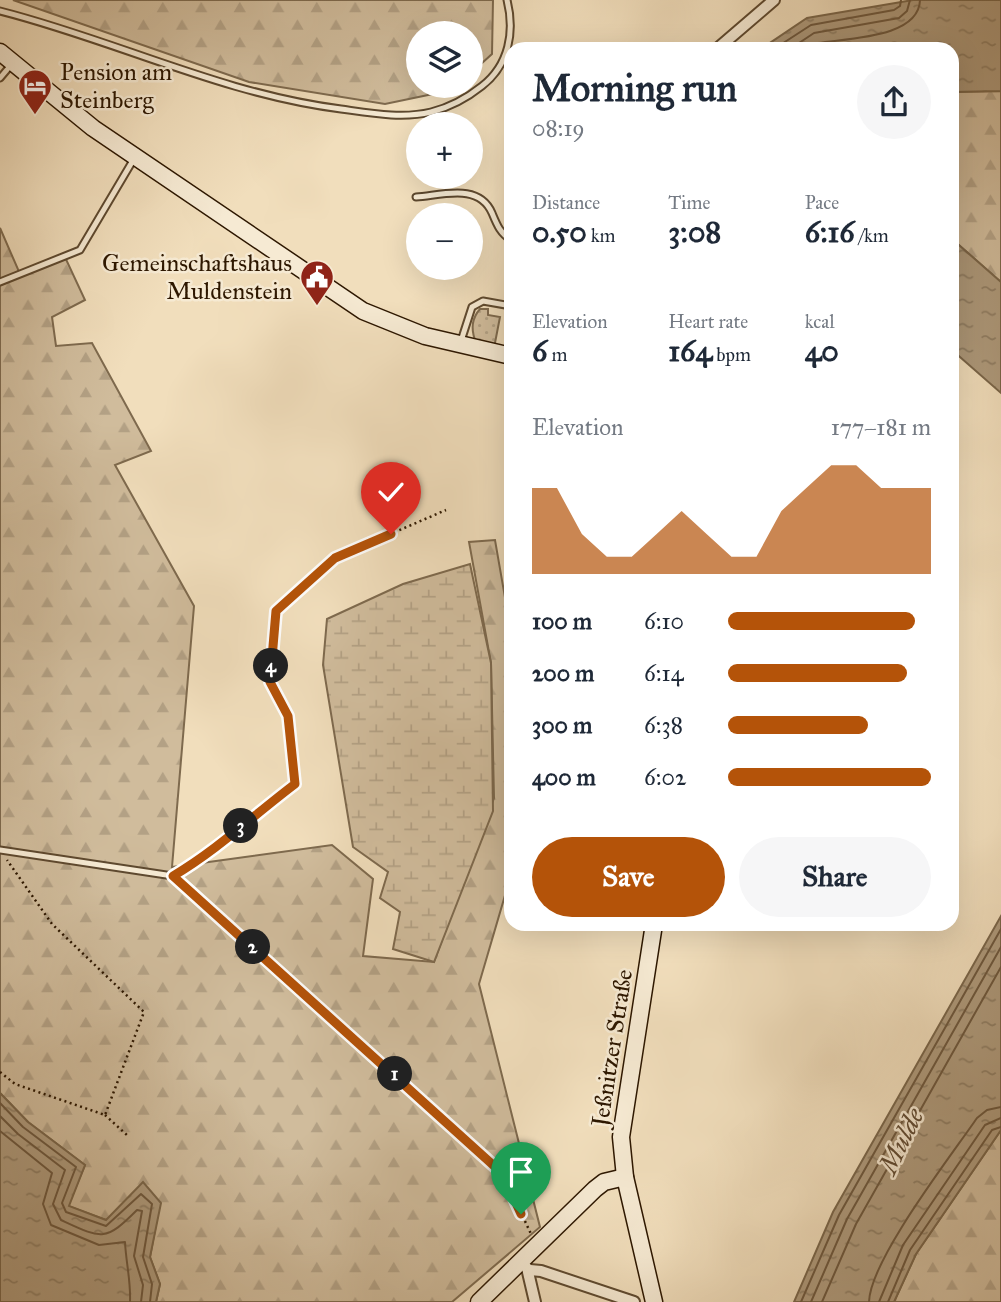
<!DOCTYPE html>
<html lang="en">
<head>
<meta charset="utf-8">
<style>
	body { margin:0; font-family:"IM FELL Great Primer",serif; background:#f6f6f7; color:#1f2937; height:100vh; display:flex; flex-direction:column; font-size:26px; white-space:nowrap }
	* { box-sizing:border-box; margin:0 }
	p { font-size:23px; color:#747a83 }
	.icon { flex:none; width:38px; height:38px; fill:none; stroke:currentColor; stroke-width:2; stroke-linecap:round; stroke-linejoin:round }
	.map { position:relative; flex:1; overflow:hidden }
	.sheet { position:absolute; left:504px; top:42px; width:455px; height:889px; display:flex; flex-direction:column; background:#fff; border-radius:21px; box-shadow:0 7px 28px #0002 }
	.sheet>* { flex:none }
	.buttons { position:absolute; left:406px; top:21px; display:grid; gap:14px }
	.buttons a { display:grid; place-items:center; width:77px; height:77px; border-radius:50%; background:#fff; box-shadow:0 7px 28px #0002; font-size:35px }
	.pin { position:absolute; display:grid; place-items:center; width:60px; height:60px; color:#fff; margin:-72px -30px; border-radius:50% 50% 50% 0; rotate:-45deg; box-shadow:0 0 7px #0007 }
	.pin .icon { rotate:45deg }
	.km { position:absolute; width:35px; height:35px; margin:-18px; border-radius:50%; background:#222; color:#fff; font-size:19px; line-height:35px; text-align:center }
	.round { display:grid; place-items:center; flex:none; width:74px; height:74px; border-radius:37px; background:#f6f6f7 }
	.summary { display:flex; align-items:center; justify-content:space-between; height:119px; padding:0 28px }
	h1 { font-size:38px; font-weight:700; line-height:52px }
	.stats { display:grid; grid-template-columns:repeat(3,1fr); gap:10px; height:119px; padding:7px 28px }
	.stats div { display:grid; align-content:center }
	.stats b { font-size:30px; font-weight:700 }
	.stats small { font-size:19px; font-weight:400 }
	.stats p { font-size:19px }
	.chart { height:196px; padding:14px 28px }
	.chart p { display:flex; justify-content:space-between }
	.chart svg { width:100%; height:126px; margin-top:7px; fill:#b45309; opacity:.7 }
	.action { display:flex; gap:14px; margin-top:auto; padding:14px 28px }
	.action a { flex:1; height:80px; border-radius:42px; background:#b45309; color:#fff; font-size:28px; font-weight:700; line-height:80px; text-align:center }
	.action a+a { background:#f6f6f7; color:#1f2937 }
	ul { padding:0 28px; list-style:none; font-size:23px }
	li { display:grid; grid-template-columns:112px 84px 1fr; align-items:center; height:52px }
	li i { height:18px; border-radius:9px; background:#b45309 }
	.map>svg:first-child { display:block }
</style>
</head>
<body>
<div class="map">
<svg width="1001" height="1302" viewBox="0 0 1001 1302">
	<defs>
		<pattern id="grass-dots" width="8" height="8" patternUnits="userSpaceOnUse" patternTransform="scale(1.75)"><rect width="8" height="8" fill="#d0bc9c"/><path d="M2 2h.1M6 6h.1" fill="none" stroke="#b3a185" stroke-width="1.8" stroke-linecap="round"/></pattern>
		<pattern id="forest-firs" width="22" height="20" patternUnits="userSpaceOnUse" patternTransform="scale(1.75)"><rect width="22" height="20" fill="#d0bc9c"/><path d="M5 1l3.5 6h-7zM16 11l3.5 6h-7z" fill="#b3a185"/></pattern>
		<pattern id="wetland-marsh" width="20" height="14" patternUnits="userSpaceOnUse" patternTransform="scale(1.75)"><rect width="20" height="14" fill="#d0bc9c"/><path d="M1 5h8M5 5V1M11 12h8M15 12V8" fill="none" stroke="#b3a185"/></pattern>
		<pattern id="water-ripples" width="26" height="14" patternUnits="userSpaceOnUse" patternTransform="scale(1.75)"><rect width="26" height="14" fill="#ae9a7c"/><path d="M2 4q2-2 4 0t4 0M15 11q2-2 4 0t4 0" fill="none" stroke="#8e7d63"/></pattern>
	</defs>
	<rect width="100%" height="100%" fill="#f1debc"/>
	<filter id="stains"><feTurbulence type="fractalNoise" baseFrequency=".00286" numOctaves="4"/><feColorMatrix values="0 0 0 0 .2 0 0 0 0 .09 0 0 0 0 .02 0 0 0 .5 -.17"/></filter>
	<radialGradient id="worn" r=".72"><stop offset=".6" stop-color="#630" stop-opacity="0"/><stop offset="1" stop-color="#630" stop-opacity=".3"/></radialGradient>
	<!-- grass -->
	<path fill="url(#grass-dots)" stroke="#7e6a4e" stroke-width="2" d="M480,309h8v6l12,2 -6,31 -19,-8c-4,-11 -3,-22 5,-31z"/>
	<!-- forest -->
	<g fill="url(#forest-firs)" stroke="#7e6a4e" stroke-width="2">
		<polygon points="13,0 493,0 492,54 471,73 471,33 418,33 418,86 457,86 452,90 385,104 249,82"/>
		<polygon points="1001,91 1001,282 952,239 952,92"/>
		<polygon points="0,228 20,274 64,255 85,300 52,317 56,346 92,343 151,451 115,465 194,606 172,867 332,845 373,879 363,956 434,962 494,798 491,663 469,542 495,540 511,632 511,875 479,984 540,1227 452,1302 156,1302 160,1284 150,1257 160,1203 106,1220 68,1206 85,1165 28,1122 0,1093"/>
		<polygon points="1001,1130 1001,1302 894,1302 916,1254"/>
	</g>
	<!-- wetland -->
	<polygon fill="url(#wetland-marsh)" stroke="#7e6a4e" stroke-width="2" points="470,564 491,663 493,811 434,962 393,949 400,912 380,898 388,872 353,847 323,665 327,619 403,584"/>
	<!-- water -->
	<g fill="url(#water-ripples)" stroke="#7a664a" stroke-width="2">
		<polygon points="913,0 1001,0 1001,91 952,92 952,49 761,49 807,18"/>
		<polygon points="952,239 1001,282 1001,393 952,350"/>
		<polygon points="1001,916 1001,1130 916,1254 894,1302 794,1302 833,1212"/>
		<polygon points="0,1093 28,1122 85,1165 69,1206 106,1220 143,1182 161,1203 150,1257 160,1284 156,1302 0,1302"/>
	</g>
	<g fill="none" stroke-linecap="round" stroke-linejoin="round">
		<!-- shore -->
		<g stroke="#6e583e" stroke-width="2">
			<polyline points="774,49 811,25 894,10 900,6 901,0"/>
			<polyline points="790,49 814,33 899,18 907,11 910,0"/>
			<path d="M808,49l10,-6c30,-5 101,-5 102,-43"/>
			<polyline points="0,1103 23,1127 76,1167 62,1203 66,1212 106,1226 141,1194 152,1204 143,1257 152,1284 150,1302"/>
			<path d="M0,1116l18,18 47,36 -12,34 8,16c41,19 44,22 76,-10l5,1 -8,45 9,29 -2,17"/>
			<path d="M0,1131l52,42 -9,31 8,21 48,20 26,-3c1,21 6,39 5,60"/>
			<polyline points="801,1302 839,1215 1001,929"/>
			<polyline points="811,1302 847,1219 1001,947"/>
			<polyline points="822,1302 856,1224 1001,967"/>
			<path d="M869,1302c1,-42 82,-146 108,-184l10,-8 14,-3"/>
			<polyline points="879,1302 903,1245 985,1125 1001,1118"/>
			<polyline points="888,1302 910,1250 992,1130 1001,1127"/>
		</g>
		<!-- lane casing -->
		<g stroke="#5e492f" stroke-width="9">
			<g id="lane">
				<path d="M0,11c115,29 222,83 341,98 29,4 61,10 90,3 20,-5 36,-14 51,-26 27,-21 33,-54 25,-86"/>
				<polyline points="0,78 11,65"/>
				<path d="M416,197c27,-2 63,-14 76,16 5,12 8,20 19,27"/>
				<polyline points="0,282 80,250 135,157"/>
				<polyline points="461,341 472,307 483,301 511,306"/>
				<polyline points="0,850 173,876"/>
			</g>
		</g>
		<!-- street casing -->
		<g stroke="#5e492f" stroke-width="14">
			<g id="street">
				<polyline points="717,49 774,0"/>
				<polyline points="527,1268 535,1302"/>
				<polyline points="530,1270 541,1271 634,1302"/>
			</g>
		</g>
		<!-- secondary casing -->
		<g stroke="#2d1700" stroke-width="19">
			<g id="secondary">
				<polyline points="0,52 93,128 363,311 425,336 511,356"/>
				<polyline points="654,924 621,1137 625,1177 654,1302"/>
				<polyline points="479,1302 595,1189 604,1182 625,1177"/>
			</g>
		</g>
		<!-- path -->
		<g stroke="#2d1700" stroke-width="2.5" stroke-dasharray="2 3.5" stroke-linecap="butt">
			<path d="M180,873c41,-25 76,-60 115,-89l-7,-68 -18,-34 6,-71 59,-53 111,-48"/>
			<polyline points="178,881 503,1174 531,1234"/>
			<polyline points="0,1072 15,1084 105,1115 144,1012 52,924 7,860"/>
			<polyline points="105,1115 128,1136"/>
		</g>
		<!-- lane -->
		<use href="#lane" stroke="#f6ead3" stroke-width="5"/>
		<!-- street -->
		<use href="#street" stroke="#f6ead3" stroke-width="10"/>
		<!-- secondary -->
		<use href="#secondary" stroke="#f6ead3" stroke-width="16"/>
	</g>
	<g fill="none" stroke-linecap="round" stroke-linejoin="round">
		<!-- route casing -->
		<g stroke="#fff" stroke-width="14">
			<path id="route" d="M391,534l-56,24 -59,53 -6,71 18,34 7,68c-41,31 -78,66 -122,92l330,298 18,40"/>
		</g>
		<!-- route -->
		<use href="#route" stroke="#b45309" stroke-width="9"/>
	</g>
	<!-- icons -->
	<defs>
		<g id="hotel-pin" transform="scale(1.75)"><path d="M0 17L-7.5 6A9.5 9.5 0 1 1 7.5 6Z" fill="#8f2418" stroke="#f6ead3"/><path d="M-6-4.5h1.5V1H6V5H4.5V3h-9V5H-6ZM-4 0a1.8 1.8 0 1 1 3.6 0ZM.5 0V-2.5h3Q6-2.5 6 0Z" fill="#fff"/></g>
		<g id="civic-pin" transform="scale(1.75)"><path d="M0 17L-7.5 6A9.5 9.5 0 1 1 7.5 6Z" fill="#8f2418" stroke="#f6ead3"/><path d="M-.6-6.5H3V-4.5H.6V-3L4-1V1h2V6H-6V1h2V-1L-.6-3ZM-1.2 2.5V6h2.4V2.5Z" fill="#fff"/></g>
	</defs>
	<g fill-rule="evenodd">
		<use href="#hotel-pin" x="35" y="86"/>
		<use href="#civic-pin" x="317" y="277"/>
	</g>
	<g text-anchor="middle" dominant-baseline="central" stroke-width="5" stroke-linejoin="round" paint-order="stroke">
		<!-- poi labels -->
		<g font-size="24" fill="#2d1700" stroke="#f6ead3" text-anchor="start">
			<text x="60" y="72">Pension am<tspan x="60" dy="28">Steinberg</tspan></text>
			<text x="292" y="263" text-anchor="end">Gemeinschaftshaus<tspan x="292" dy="28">Muldenstein</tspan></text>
		</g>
		<!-- street labels -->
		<g font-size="24" fill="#2d1700" stroke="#f6ead3">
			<text transform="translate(612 1048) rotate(-81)">Jeßnitzer Straße</text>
		</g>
		<!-- water labels -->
		<g font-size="26" font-style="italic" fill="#614b32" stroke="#f6ead3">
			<text transform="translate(901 1141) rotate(-64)">Mulde</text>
		</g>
	</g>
	<rect width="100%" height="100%" filter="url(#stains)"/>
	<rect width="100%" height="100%" fill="url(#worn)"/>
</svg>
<div class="buttons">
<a><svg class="icon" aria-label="layers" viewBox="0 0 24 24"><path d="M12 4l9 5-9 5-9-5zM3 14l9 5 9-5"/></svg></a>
<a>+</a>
<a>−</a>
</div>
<div class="pin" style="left:521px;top:1214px;background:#1e9e55"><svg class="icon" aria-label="arrive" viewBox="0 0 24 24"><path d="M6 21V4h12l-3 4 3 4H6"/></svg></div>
<div class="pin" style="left:391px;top:534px;background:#d93025"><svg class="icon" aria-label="check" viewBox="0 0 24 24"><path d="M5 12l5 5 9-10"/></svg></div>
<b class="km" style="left:395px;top:1074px">1</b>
<b class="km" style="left:253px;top:947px">2</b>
<b class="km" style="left:241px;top:826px">3</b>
<b class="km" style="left:271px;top:666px">4</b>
<section class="sheet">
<div class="summary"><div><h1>Morning run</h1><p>08:19</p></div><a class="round"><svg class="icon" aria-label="share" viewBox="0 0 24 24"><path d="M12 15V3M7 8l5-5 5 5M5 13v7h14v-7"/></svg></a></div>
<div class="stats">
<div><p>Distance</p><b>0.50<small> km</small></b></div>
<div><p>Time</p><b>3:08</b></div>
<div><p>Pace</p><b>6:16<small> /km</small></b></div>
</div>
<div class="stats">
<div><p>Elevation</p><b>6<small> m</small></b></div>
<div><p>Heart rate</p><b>164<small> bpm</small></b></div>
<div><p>kcal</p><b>40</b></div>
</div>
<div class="chart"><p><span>Elevation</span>177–181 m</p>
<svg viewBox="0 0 160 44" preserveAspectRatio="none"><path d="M0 44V14L10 14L20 30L30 38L40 38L50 30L60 22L70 30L80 38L90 38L100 22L110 14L120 6L130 6L140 14L150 14L160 14V44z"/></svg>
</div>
<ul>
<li><b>100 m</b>6:10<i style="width:92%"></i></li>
<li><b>200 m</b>6:14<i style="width:88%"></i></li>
<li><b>300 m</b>6:38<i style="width:69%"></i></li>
<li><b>400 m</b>6:02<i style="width:100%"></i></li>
</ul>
<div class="action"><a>Save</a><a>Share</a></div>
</section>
</div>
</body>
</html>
